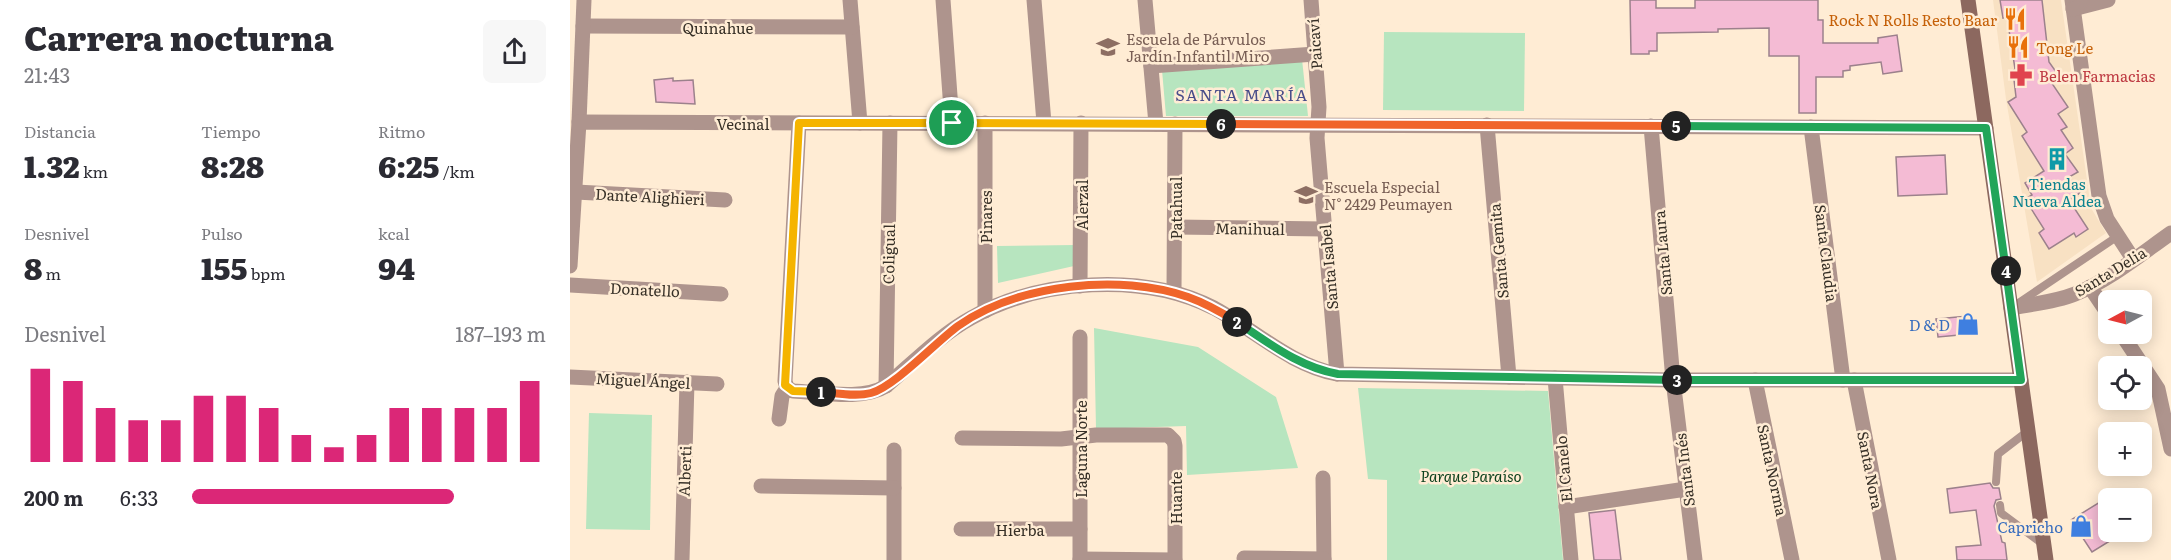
<!DOCTYPE html>
<html lang="es">
<head>
<meta charset="utf-8">
<style>
	body { margin:0; font-family:Literata,serif; background:#f7f7f7; color:#2b2b33; height:100vh; display:flex; flex-direction:column; font-size:22px; white-space:nowrap }
	* { box-sizing:border-box; margin:0 }
	p { font-size:20px; color:#7c7c81 }
	.icon { flex:none; width:33px; height:33px; fill:none; stroke:currentColor; stroke-width:2; stroke-linecap:round; stroke-linejoin:round }
	.map { position:relative; flex:1; overflow:hidden }
	.drawer { display:flex; flex-direction:column; background:#fff; width:570px }
	.drawer>* { flex:none }
	.needle { width:39px; rotate:263deg }
	.buttons { position:absolute; left:1528px; top:290px; display:grid; gap:12px }
	.buttons a { display:grid; place-items:center; width:54px; height:54px; border-radius:9px; background:#fff; box-shadow:0 3px 15px #0003; font-size:30px }
	.pin { position:absolute; display:grid; place-items:center; width:51px; height:51px; color:#fff; margin:-26px; border:3px solid #fff; border-radius:50%; box-shadow:0 2px 6px #0007 }
	.km { position:absolute; width:30px; height:30px; margin:-15px; border-radius:50%; background:#222; color:#fff; font-size:16px; line-height:30px; text-align:center }
	.round { display:grid; place-items:center; flex:none; width:63px; height:63px; border-radius:9px; background:#f7f7f7 }
	.overview { display:flex; align-items:center; justify-content:space-between; height:102px; padding:0 24px }
	h1 { font-size:33px; font-weight:800; line-height:45px }
	.figures { display:grid; grid-template-columns:repeat(3,1fr); gap:9px; height:102px; padding:6px 24px }
	.figures div { display:grid; align-content:center }
	.figures b { font-size:30px; font-weight:800 }
	.figures small { font-size:16px; font-weight:400 }
	.figures p { font-size:16px }
	.chart { height:168px; padding:12px 24px }
	.chart p { display:flex; justify-content:space-between }
	.chart svg { width:100%; height:108px; margin-top:6px; stroke:#db2777; stroke-width:6 }
	ul { padding:0 24px; list-style:none; font-size:20px }
	li { display:grid; grid-template-columns:96px 72px 1fr; align-items:center; height:45px }
	li i { height:15px; border-radius:8px; background:#db2777 }
	main { display:flex; flex:1; min-height:0 }
	.map>svg:first-child { display:block }
</style>
</head>
<body>
<main>
<section class="drawer">
<div class="overview"><div><h1>Carrera nocturna</h1><p>21:43</p></div><a class="round"><svg class="icon" aria-label="share" viewBox="0 0 24 24"><path d="M12 15V3M7 8l5-5 5 5M5 13v7h14v-7"/></svg></a></div>
<div class="figures">
<div><p>Distancia</p><b>1.32<small> km</small></b></div>
<div><p>Tiempo</p><b>8:28</b></div>
<div><p>Ritmo</p><b>6:25<small> /km</small></b></div>
</div>
<div class="figures">
<div><p>Desnivel</p><b>8<small> m</small></b></div>
<div><p>Pulso</p><b>155<small> bpm</small></b></div>
<div><p>kcal</p><b>94</b></div>
</div>
<div class="chart"><p><span>Desnivel</span>187–193 m</p>
<svg viewBox="0 0 160 44" preserveAspectRatio="none"><path d="M5 44V6M15 44V11M25 44V22M35 44V27M45 44V27M55 44V17M65 44V17M75 44V22M85 44V33M95 44V38M105 44V33M115 44V22M125 44V22M135 44V22M145 44V22M155 44V11"/></svg>
</div>
<ul>
<li><b>200 m</b>6:33<i style="width:74%"></i></li>
</ul>
</section>
<div class="map">
<svg width="1601" height="560" viewBox="0 0 1601 560">
	<rect width="100%" height="100%" fill="#ffecd4"/>
	<!-- built -->
	<polygon fill="#f8e1c3" points="1423,0 1491,0 1521,208 1536,233 1467,282 1436,99"/>
	<!-- green -->
	<g fill="#b7e5bf">
		<polygon points="814,32 955,33 954,111 813,110"/>
		<polygon points="732,59 738,116 596,116 592,70"/>
		<polygon points="505,245 504,266 428,283 427,246"/>
		<polygon points="524,328 628,347 706,397 728,468 617,475 616,426 526,429"/>
		<polygon points="788,388 978,391 993,560 817,560 817,480 798,479"/>
		<polygon points="19,413 82,415 80,530 16,529"/>
	</g>
	<!-- building -->
	<g fill="#f4bbd4" stroke="#9c818c" stroke-width="1.5">
		<polygon points="1060,0 1086,0 1086,8 1125,8 1125,0 1248,0 1248,20 1253,20 1253,43 1308,43 1308,38 1327,35 1332,71 1313,74 1311,62 1280,66 1280,70 1273,71 1273,77 1246,77 1246,113 1229,113 1229,56 1199,56 1199,28 1148,29 1148,32 1087,33 1087,51 1079,51 1079,54 1061,54"/>
		<polygon points="1430,0 1472,0 1479,62 1489,76 1481,82 1498,107 1488,114 1497,127 1491,130 1503,148 1495,154 1508,172 1499,177 1510,193 1499,200 1518,229 1506,237 1504,233 1479,249 1469,233 1474,229 1455,199 1462,195 1455,183 1474,171 1452,136 1457,132 1438,102 1446,97 1443,71 1445,69 1437,17 1433,18"/>
		<polygon points="103,78 103,81 123,80 125,104 86,102 84,80"/>
		<polygon points="1375,155 1377,194 1328,196 1326,157"/>
		<polygon points="1398,316 1400,334 1368,337 1366,319"/>
		<polygon points="1420,483 1423,488 1429,488 1431,499 1426,500 1424,506 1432,542 1435,543 1437,560 1387,560 1386,547 1411,545 1406,510 1380,513 1377,489"/>
		<polygon points="1530,502 1539,517 1539,531 1556,531 1522,552 1501,520"/>
		<polygon points="1045,510 1051,560 1024,560 1019,513"/>
	</g>
	<g fill="none" stroke-linecap="round" stroke-linejoin="round">
		<!-- service -->
		<g stroke="#ae948d" stroke-width="8">
			<polyline points="1447,304 1548,236"/>
			<polyline points="1426,482 1428,454 1458,431"/>
			<polyline points="1430,505 1431,513 1474,545"/>
		</g>
		<!-- minor -->
		<g stroke="#ae948d" stroke-width="15">
			<polyline points="280,0 290,123"/>
			<polyline points="373,0 382,123"/>
			<polyline points="464,0 474,123"/>
			<polyline points="741,0 749,107 747,138 767,374"/>
			<polyline points="1502,0 1529,196 1537,219 1563,259"/>
			<polyline points="1503,9 1538,0"/>
			<polyline points="13,26 282,27"/>
			<polyline points="581,66 745,54"/>
			<polyline points="9,122 14,0"/>
			<polyline points="917,125 939,377"/>
			<polyline points="1081,126 1103,380 1125,560"/>
			<polyline points="1241,127 1273,380"/>
			<polyline points="6,192 155,200"/>
			<polyline points="605,227 754,229"/>
			<polyline points="0,285 151,294"/>
			<polyline points="510,286 511,123"/>
			<polyline points="1520,287 1539,315"/>
			<polyline points="604,292 605,124"/>
			<path d="M1441,308c22,-4 44,-6 64,-14 35,-14 66,-40 96,-61"/>
			<polyline points="415,311 415,123"/>
			<polyline points="1551,333 1588,389 1601,449"/>
			<polyline points="0,377 147,384"/>
			<polyline points="985,378 1001,560"/>
			<polyline points="1185,380 1222,560"/>
			<polyline points="1284,380 1319,560"/>
			<polyline points="316,386 320,123"/>
			<path d="M217,388l6,3c27,1 69,10 93,-5 27,-23 54,-51 85,-68 69,-39 172,-46 243,-10 41,22 76,57 123,66l336,6h348"/>
			<polyline points="209,419 212,396 217,388 215,381 229,123"/>
			<polyline points="392,438 491,439 526,435 598,435 604,441 605,446 605,560"/>
			<polyline points="324,450 324,560"/>
			<polyline points="753,478 754,560"/>
			<polyline points="191,486 324,488"/>
			<polyline points="996,507 1116,489"/>
			<polyline points="391,529 510,529"/>
			<polyline points="674,558 754,559"/>
			<polyline points="510,559 605,560"/>
			<polyline points="112,560 117,382"/>
			<polyline points="510,560 510,337"/>
		</g>
		<!-- tertiary -->
		<g stroke="#ae948d" stroke-width="15">
			<polyline points="575,0 586,124"/>
			<polyline points="0,266 9,122 1416,128"/>
		</g>
		<!-- secondary -->
		<polyline stroke="#8c685f" stroke-width="15" points="1398,0 1476,560"/>
	</g>
	<g fill="none" stroke-linecap="round" stroke-linejoin="round">
		<!-- split-1 casing -->
		<g stroke="#fff" stroke-width="12">
			<polyline id="split-1" points="251,392 223,391 215,385 229,123 382,123"/>
		</g>
		<!-- split-2 casing -->
		<g stroke="#fff" stroke-width="12">
			<path id="split-2" d="M251,392c16,1 35,5 50,1 23,-6 65,-51 87,-67 60,-42 162,-53 230,-29 17,6 33,15 49,25"/>
		</g>
		<!-- split-3 casing -->
		<g stroke="#fff" stroke-width="12">
			<path id="split-3" d="M667,322c32,21 62,45 101,52l339,6"/>
		</g>
		<!-- split-4 casing -->
		<g stroke="#fff" stroke-width="12">
			<polyline id="split-4" points="1107,380 1451,380 1436,271"/>
		</g>
		<!-- split-5 casing -->
		<g stroke="#fff" stroke-width="12">
			<polyline id="split-5" points="1106,126 1416,128 1436,271"/>
		</g>
		<!-- split-6 casing -->
		<g stroke="#fff" stroke-width="12">
			<polyline id="split-6" points="651,124 1106,126"/>
		</g>
		<!-- split-7 casing -->
		<g stroke="#fff" stroke-width="12">
			<polyline id="split-7" points="382,123 651,124"/>
		</g>
		<!-- split-1 -->
		<use href="#split-1" stroke="#f5b400" stroke-width="8"/>
		<!-- split-2 -->
		<use href="#split-2" stroke="#f0652b" stroke-width="8"/>
		<!-- split-3 -->
		<use href="#split-3" stroke="#22a559" stroke-width="8"/>
		<!-- split-4 -->
		<use href="#split-4" stroke="#22a559" stroke-width="8"/>
		<!-- split-5 -->
		<use href="#split-5" stroke="#22a559" stroke-width="8"/>
		<!-- split-6 -->
		<use href="#split-6" stroke="#f0652b" stroke-width="8"/>
		<!-- split-7 -->
		<use href="#split-7" stroke="#f5b400" stroke-width="8"/>
	</g>
	<!-- icons -->
	<defs>
		<g id="restaurant-bare" transform="scale(1.8)"><path d="M-5-6h1v4h1v-4h1v4h1v-4h1v5L-1.5 .5V6h-2V.5L-5-1ZM5-6V6H3V1.5H1.5Q1.5-4 5-6Z" fill="#e8710a" stroke="#ffecd4" stroke-width="2.5" paint-order="stroke"/></g>
		<g id="school-bare" transform="scale(1.8)"><path d="M0-5L7-2L0 1L-7-2ZM-4 1L0 2.5L4 1V4Q0 6-4 4Z" fill="#8d6e63" stroke="#ffecd4" stroke-width="2.5" paint-order="stroke"/></g>
		<g id="pharmacy-bare" transform="scale(1.8)"><path d="M-2-6h4v4h4v4h-4v4h-4v-4h-4v-4h4Z" fill="#e0444e" stroke="#ffecd4" stroke-width="2.5" paint-order="stroke"/></g>
		<g id="building-bare" transform="scale(1.8)"><path d="M-4-6H4V6H1V3H-1V6H-4ZM-2.5-4.3h1.7v1.8h-1.7ZM.8-4.3h1.7v1.8H.8ZM-2.5-1h1.7V.8h-1.7ZM.8-1h1.7V.8H.8Z" fill="#0f9aa8" stroke="#ffecd4" stroke-width="2.5" paint-order="stroke"/></g>
		<g id="shop-bare" transform="scale(1.8)"><path d="M-5-2.5h2.3a2.7 3.5 0 0 1 5.4 0H5L5.5 6h-11ZM-1.5-2.5h3a1.5 2.3 0 0 0-3 0Z" fill="#3f7fe0" stroke="#ffecd4" stroke-width="2.5" paint-order="stroke"/></g>
	</defs>
	<g fill-rule="evenodd">
		<use href="#restaurant-bare" x="1445" y="19"/>
		<use href="#school-bare" x="538" y="47"/>
		<use href="#restaurant-bare" x="1448" y="47"/>
		<use href="#pharmacy-bare" x="1451" y="75"/>
		<use href="#building-bare" x="1487" y="159"/>
		<use href="#school-bare" x="736" y="195"/>
		<use href="#shop-bare" x="1398" y="324"/>
		<use href="#shop-bare" x="1511" y="526"/>
	</g>
	<g text-anchor="middle" dominant-baseline="central" stroke-width="5" stroke-linejoin="round" paint-order="stroke">
		<!-- food labels -->
		<g font-size="15" fill="#c56008" stroke="#ffecd4" text-anchor="end">
			<text x="1427" y="19">Rock N Rolls Resto Baar</text>
			<text x="1466" y="47" text-anchor="start">Tong Le</text>
		</g>
		<!-- street labels -->
		<g font-size="15" fill="#373027" stroke="#ffecd4">
			<text x="148" y="27">Quinahue</text>
			<text transform="translate(744 44) rotate(-94)">Paicaví</text>
			<text x="173" y="123">Vecinal</text>
			<text transform="translate(80 196) rotate(3)">Dante Alighieri</text>
			<text transform="translate(511 205) rotate(-90)">Alerzal</text>
			<text transform="translate(605 208) rotate(-90)">Patahual</text>
			<text transform="translate(415 217) rotate(-90)">Pinares</text>
			<text transform="translate(680 228) rotate(1)">Manihual</text>
			<text transform="translate(928 251) rotate(-95)">Santa Gemita</text>
			<text transform="translate(1092 253) rotate(-95)">Santa Laura</text>
			<text transform="translate(1257 253) rotate(83)">Santa Claudia</text>
			<text transform="translate(318 254) rotate(-89)">Coligual</text>
			<text transform="translate(758 267) rotate(-95)">Santa Isabel</text>
			<text transform="translate(1540 271) rotate(-31)">Santa Delia</text>
			<text transform="translate(75 289) rotate(3)">Donatello</text>
			<text transform="translate(73 380) rotate(3)">Miguel Ángel</text>
			<text transform="translate(510 449) rotate(-90)">Laguna Norte</text>
			<text transform="translate(993 469) rotate(-95)">El Canelo</text>
			<text transform="translate(1114 470) rotate(-97)">Santa Inés</text>
			<text transform="translate(1203 470) rotate(78)">Santa Norma</text>
			<text transform="translate(1301 470) rotate(79)">Santa Nora</text>
			<text transform="translate(114 471) rotate(-88)">Alberti</text>
			<text transform="translate(605 498) rotate(-90)">Huante</text>
			<text x="450" y="529">Hierba</text>
		</g>
		<!-- education labels -->
		<g font-size="15" fill="#785e54" stroke="#ffecd4" text-anchor="start">
			<text x="556" y="38">Escuela de Párvulos<tspan x="556" dy="17">Jardín Infantil Miro</tspan></text>
			<text x="754" y="186">Escuela Especial<tspan x="754" dy="17">N° 2429 Peumayen</tspan></text>
		</g>
		<!-- health labels -->
		<g font-size="15" fill="#be3a42" stroke="#ffecd4" text-anchor="start">
			<text x="1469" y="75">Belen Farmacias</text>
		</g>
		<!-- culture labels -->
		<g font-size="15" fill="#0d838f" stroke="#ffecd4">
			<text x="1487" y="183">Tiendas<tspan x="1487" dy="17">Nueva Aldea</tspan></text>
		</g>
		<!-- shop labels -->
		<g font-size="15" fill="#366cbe" stroke="#ffecd4" text-anchor="end">
			<text x="1380" y="324">D &amp; D</text>
			<text x="1493" y="526">Capricho</text>
		</g>
		<!-- park labels -->
		<g font-size="15" font-style="italic" fill="#0c411d" stroke="#ffecd4">
			<text x="901" y="475">Parque Paraíso</text>
		</g>
		<!-- neighbourhood labels -->
		<g font-size="16" letter-spacing="1.5" fill="#484c89" stroke="#ffecd4">
			<text x="672" y="94">SANTA MARÍA</text>
		</g>
	</g>
</svg>
<div class="buttons">
<a><svg class="needle" viewBox="-14 -14 28 28"><path d="M0-13l5 13h-10z" fill="#e53935"/><path d="M0 13l5-13h-10z" fill="#7c7c81"/></svg></a>
<a><svg class="icon" aria-label="locate" viewBox="0 0 24 24"><circle cx="12" cy="12" r="6"/><path d="M12 2v4M12 18v4M2 12h4M18 12h4"/></svg></a>
<a>+</a>
<a>−</a>
</div>
<div class="pin" style="left:382px;top:123px;background:#1e9e55"><svg class="icon" aria-label="arrive" viewBox="0 0 24 24"><path d="M6 21V4h12l-3 4 3 4H6"/></svg></div>
<b class="km" style="left:251px;top:392px">1</b>
<b class="km" style="left:667px;top:322px">2</b>
<b class="km" style="left:1107px;top:380px">3</b>
<b class="km" style="left:1436px;top:271px">4</b>
<b class="km" style="left:1106px;top:126px">5</b>
<b class="km" style="left:651px;top:124px">6</b>
</div>
</main>
</body>
</html>
